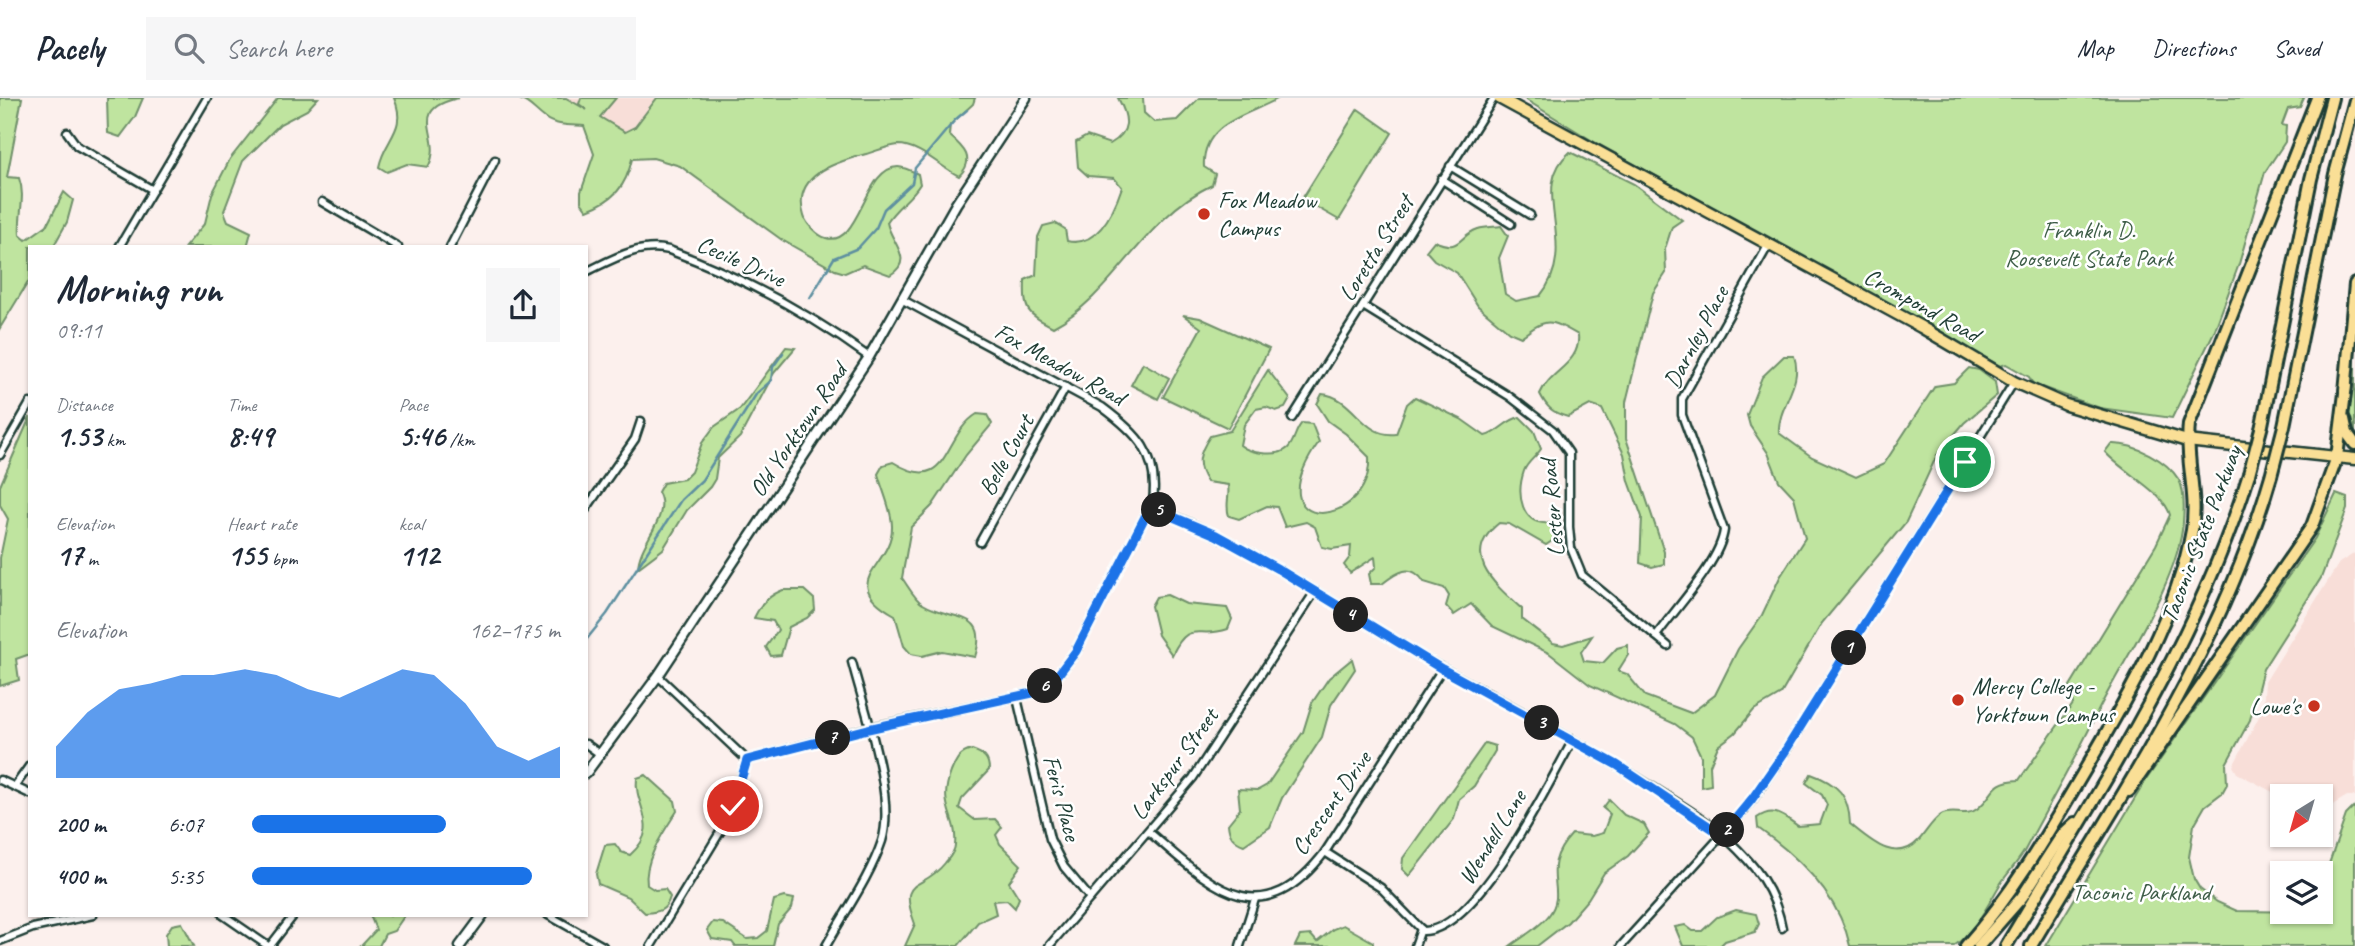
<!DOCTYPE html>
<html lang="en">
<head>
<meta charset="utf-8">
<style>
	body { margin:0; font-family:Caveat,sans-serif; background:#f6f6f7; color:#1f2937; height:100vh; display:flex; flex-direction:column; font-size:26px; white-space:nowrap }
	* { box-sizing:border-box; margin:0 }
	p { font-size:23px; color:#747a83 }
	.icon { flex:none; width:38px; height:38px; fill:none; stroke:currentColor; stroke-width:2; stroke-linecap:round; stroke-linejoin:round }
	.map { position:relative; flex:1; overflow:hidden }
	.sheet { position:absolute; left:28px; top:147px; width:560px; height:672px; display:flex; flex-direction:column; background:#fff; border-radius:0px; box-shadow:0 2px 5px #0004 }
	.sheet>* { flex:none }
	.needle { width:46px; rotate:217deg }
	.fabs { position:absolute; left:2270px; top:686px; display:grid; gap:14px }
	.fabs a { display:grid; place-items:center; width:63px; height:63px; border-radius:0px; background:#fff; box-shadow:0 2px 5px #0004; font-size:35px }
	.pin { position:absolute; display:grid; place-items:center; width:60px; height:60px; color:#fff; margin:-30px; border:4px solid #fff; border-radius:50%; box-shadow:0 2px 7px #0007 }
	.km { position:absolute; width:35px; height:35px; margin:-18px; border-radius:50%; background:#222; color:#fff; font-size:19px; line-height:35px; text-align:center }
	.round { display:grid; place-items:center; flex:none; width:74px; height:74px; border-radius:0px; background:#f6f6f7 }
	.headline { display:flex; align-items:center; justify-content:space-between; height:119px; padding:0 28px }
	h1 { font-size:38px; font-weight:700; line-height:52px }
	.figures { display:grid; grid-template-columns:repeat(3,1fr); gap:10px; height:119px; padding:7px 28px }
	.figures div { display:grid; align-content:center }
	.figures b { font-size:30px; font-weight:700 }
	.figures small { font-size:19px; font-weight:400 }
	.figures p { font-size:19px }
	.chart { height:196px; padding:14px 28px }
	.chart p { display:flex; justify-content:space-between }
	.chart svg { width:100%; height:126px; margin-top:7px; fill:#1a73e8; opacity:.7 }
	ul { padding:0 28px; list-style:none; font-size:23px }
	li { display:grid; grid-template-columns:112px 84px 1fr; align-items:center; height:52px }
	li i { height:18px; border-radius:9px; background:#1a73e8 }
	header { display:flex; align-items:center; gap:42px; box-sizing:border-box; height:98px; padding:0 35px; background:#fff; border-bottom:2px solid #e0e1e3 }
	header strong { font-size:33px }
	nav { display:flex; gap:38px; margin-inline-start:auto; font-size:24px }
	.search { width:490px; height:63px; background:#f6f6f7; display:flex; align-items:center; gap:18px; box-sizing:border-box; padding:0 24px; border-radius:0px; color:#747a83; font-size:26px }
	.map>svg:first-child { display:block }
</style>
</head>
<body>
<header>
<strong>Pacely</strong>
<div class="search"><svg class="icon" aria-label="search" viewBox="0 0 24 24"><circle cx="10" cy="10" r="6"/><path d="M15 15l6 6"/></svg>Search here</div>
<nav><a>Map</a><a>Directions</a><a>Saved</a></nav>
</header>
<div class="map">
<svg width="2355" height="848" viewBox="0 0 2355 848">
	<rect width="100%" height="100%" fill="#fcf0ed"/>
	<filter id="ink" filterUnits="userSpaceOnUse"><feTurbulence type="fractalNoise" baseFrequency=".0143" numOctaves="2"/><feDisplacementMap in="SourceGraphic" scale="14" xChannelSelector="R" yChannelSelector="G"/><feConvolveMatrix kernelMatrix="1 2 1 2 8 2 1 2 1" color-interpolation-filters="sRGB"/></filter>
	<g filter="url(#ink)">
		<!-- built -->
		<g fill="#f8ded8">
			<polygon points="549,0 661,0 628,43"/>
			<polygon points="2355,455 2355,698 2347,698 2321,714 2320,698 2282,699 2237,675 2233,668 2263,611 2265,584 2339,465"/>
		</g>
		<!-- green -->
		<g fill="#bfe49f" stroke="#6f906a" stroke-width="2">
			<path d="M0,0h22l-15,79 12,1c7,19 -1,36 1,57l6,5 21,-15 17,-33 9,8 -6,22 -14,25h-23v32l-30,49z"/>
			<polygon points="107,0 143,0 135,19 120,39 108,35"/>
			<polygon points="278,0 318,0 307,12 280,26 243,63 224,113 228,123 251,134 247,149 185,149 205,125 212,96 230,61"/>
			<path d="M394,0h65c-56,12 -13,39 -31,69l-21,-3 -20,8 -8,-5c5,-28 29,-37 15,-69z"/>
			<path d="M517,0h49l21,12 -8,-6 2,-6h35l-16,19 25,15 10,-5 22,-29h318l-2,6 -23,21 -1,10c15,13 27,24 10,41 -19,-9 -39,-31 -61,-31 -10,1 -22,6 -32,9 -30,8 -75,21 -62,62 2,8 14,20 22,22 34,10 38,-71 72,-71 6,0 14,4 20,7l2,10c-9,15 -24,23 -33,38 3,20 29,38 3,53l-27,-10 -18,8 -10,-3 -53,-30 -102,-74 -27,-8 -21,1c-6,28 -18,41 -45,51l-6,-8v-10l13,-38 -10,-28c-12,-1 -29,0 -39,-8 -11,-8 -14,-15 -28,-20z"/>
			<path d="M1118,0h25l1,15 10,9 23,-2 22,-22h80c-29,17 -78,24 -75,69l11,7 -3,11c-70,33 -96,109 -159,142 -27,-14 -29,-16 -28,-47l11,-5 2,-38 5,-11 12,-3 10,6 2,12c31,7 47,-30 55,-54l-8,-9 -26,-2 -10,-9 -2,-25 11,-6 23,8c21,-12 19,-26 8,-46z"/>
			<polygon points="1523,0 2304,0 2300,9 2288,11 2282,27 2286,28 2285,44 2265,74 2239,166 2214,234 2172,320 2100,310 2033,286 2029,279 2006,266 2000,268 1596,45"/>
			<polygon points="1358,11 1392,35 1339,122 1302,101"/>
			<path d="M1570,54l64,32 48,36 -10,7 -7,22 1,24 -13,20 -27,109v36l38,114v12l-12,3 -12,-4 2,-46 -13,-36 -5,-27 -22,-45 -12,-4 -22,12c-15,-4 -21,-9 -28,-23 10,-24 41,-30 38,-59 -28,-16 -31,-18 -57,2l-12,-5 -31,-26 -21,-33 -23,-13 -8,-9 8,-10c28,12 23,-5 44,-12 7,-2 16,-2 23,-3l7,10 -9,22 6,36 11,7 24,-5c42,-51 -14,-107 30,-144z"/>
			<polygon points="1183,217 1200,220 1269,251 1228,330 1163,299 1201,230"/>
			<polygon points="2355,230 2355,336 2348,326"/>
			<path d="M786,249l9,1 -21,25 -34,64 -22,21 -3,21 -5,8 -23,23 -24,39 -25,19c1,-26 34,-52 20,-76l5,-9 21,-4 7,-7 11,-29 12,-16 26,-18z"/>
			<path d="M1784,258h10c10,29 -17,50 -15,77l33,24 44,20 28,-13 51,-78 19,-3 15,-15 10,2 16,12 2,13 -33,28 -27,32 -31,67 -84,101 -41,71 -27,16 -19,23 -17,13 -8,19 1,20 -10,2v-31l-9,-19 -17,-13 -85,-39 -41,-32 -57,-27 -21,-22 -17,11 -8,-9 3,-10 -5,-8 -20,-6c-13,-20 -27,-10 -42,2h-11l-2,-10 7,-7 -1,-10 -25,16 -6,-8 6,-8 1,-11 -19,3 -10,-2 -7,-20 -9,-5 -21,5 -8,-20 -10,-1 -28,13 -10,-3c-4,-11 1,-19 -1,-31l-21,-3c-12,-18 -8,-29 3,-46l20,-5 38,-61 22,29 -5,9 -9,3 -10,-4 -10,2 -12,16 -4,20c9,8 37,13 48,3 7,-7 7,-18 14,-25l10,1 7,18c-67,96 54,88 50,15l-23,-23 -18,-13 -11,-17 5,-10c33,3 40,44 74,40l11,-30 8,-7 46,22 24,17c14,-3 20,-16 35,-19l14,14 7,18c-5,8 -14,13 -17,22 -8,23 -3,55 26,52l7,6 -2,10 -9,6 -37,-21 -10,-1c-40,32 -5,61 23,86v10l31,24 10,2 29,-9 -11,16 3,9 19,2 14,-15 11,-3v10l-10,16 9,3 18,22 46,17 24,-18 23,-46 24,-34 18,-38 25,-39 -11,-41 -15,-16 -11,-28 -18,-27 -3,-11 15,-38z"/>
			<polygon points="1143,265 1169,280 1158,301 1131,287"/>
			<path d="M977,316l10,1 5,9 -26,31 -34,51 -21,21 -9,51c6,8 13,22 21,26 29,18 67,5 52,53l-33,-6 -20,5 -11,-2 -7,-8 -9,-31c-61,-34 -2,-48 -3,-89 0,-16 -10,-36 -14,-52l5,-9 10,-3c57,35 49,-27 84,-48z"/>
			<polygon points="30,319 30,556 16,561 19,582 0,588 0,460 8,421 0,407 0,388"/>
			<path d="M2111,346c23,-1 56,16 68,36 6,11 5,30 4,42 -5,61 -58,134 -85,189 -22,47 -48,91 -72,137 -6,12 -17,23 -25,35 -14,23 -24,46 -47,63h-104c-11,-51 -51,-89 -92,-118l-1,-10c17,-12 27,-2 41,8l22,-2 7,-19 -5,-10 -16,-12 5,-9c28,10 38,22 39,50 20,16 46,41 69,16 7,-8 13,-19 22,-25 11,-7 25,3 36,-6 19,-15 13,-28 42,-29l54,-76 -3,-18 86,-141 14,-30c-6,-23 -48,-43 -65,-63z"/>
			<polygon points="2336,396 2347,400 2347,411 2321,480 2263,571 2250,622 2226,666 2227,686 2222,695 2205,708 2194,727 2189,759 2194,781 2200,791 2217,804 2237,813 2320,814 2321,789 2346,717 2355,708 2355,848 2046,848 2146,682 2315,440"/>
			<path d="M783,492h21l10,9 1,11 -8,8 -18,9 -8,28 -10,1 -5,-9 12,-17 -5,-9 -19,-3c6,-13 15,-23 29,-28z"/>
			<path d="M1167,497l19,9 41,4 5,11 -4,10c-31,11 -38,-11 -56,26l-14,-20 -7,-29 5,-9z"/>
			<path d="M1352,561l3,10 -24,36 -9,32 -40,61 -12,29 -26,18c-11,-4 -15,-9 -16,-21l12,-15 -2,-20 20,1 9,-5 36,-53 9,-29 17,-25z"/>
			<polygon points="1485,645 1495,648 1495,653 1474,688 1459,701 1454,721 1409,778 1402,771 1403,760"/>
			<path d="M972,652c12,4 17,8 17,20l-27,29 -3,9 16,12 20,-1 7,8 -6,8 4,9 21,21 -12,17 10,16 -4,10 -8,-8 -14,1 3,13 -18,8 -20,24h-53l10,-22c-18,-49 6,-31 30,-61 4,-5 10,-11 10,-18 3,-29 -18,-37 -4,-73 5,-12 8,-19 21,-22z"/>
			<path d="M646,677l29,26 2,10c-13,20 -34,50 -30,74l8,5 10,-1 5,8c-4,14 -11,15 -25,16l-17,-16 -30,-13 -2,-10 9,-29 10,-1 6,8 9,3c33,-29 3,-49 7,-77z"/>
			<path d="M1609,702l15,15 20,9 5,9 -21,23 -24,17 -16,26 -20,23 -31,24h-27c12,-9 30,-19 39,-31 20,-26 -12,-44 23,-81l20,2 11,-3 7,-19 -7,-6z"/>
			<polygon points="784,799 794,801 792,810 778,826 773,848 735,848 732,844 712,841 707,832 713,824 723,825 747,841 758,840 767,833 774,802"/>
			<polygon points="1736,812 1756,816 1759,826 1755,834 1725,843 1720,848 1683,848 1675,829 1685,827 1693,833 1702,833 1717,819"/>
			<polygon points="370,817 405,817 394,833 385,836 379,848 361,848 376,832"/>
			<polygon points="182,825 194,848 167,848 166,836 172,827"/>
			<polygon points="1343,827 1373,844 1373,848 1295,848 1300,838 1311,837 1317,844 1333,831"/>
		</g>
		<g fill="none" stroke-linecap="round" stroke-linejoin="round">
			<!-- stream -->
			<g stroke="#5d8fa0" stroke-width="2.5">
				<polyline points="810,200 834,160 858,150 876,130 884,111 912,85 915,70 955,22 967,12"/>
				<polyline points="586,542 607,516 681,402 702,382 757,295 771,283 773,269 783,255"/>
			</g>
			<!-- minor casing -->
			<g stroke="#1f3d34" stroke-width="11">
				<g id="minor">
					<polyline points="67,34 77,48 153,92"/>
					<polyline points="1450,68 1530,117"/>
					<polyline points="1441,81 1511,126"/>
					<polyline points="322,104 398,149"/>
					<polyline points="119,149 207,0"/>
					<polyline points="450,149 495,62"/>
					<path d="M586,174c27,-13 53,-29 83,-22 73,27 138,62 200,107"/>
					<polyline points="1363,208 1509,298 1553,332 1569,355 1569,429 1571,450 1582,477 1668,548"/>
					<polyline points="1292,320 1494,0"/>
					<polyline points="0,357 30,305"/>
					<path d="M1150,409c105,38 195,107 292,161 71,40 143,76 212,120 25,16 52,31 74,52 27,25 47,50 54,88"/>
					<polyline points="586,411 635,341 641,323"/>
					<polyline points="980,444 1066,289"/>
					<path d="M1656,538c19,-27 64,-74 68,-106l-42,-115v-16l87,-155"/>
					<polyline points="1017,600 1050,741 1064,769 1090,800"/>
					<polyline points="586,646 600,656"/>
					<path d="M747,662l121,-32 169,-36 20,-16 19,-25 77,-150c6,-47 -16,-68 -51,-94l-199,-107"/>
					<polyline points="0,682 30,696"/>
					<polyline points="15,688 30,667"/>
					<path d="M1149,734c62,53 110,106 176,20l117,-183"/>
					<path d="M1325,754l56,36 42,43c55,0 125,-147 150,-191"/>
					<polyline points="223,817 268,848"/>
					<polyline points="548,817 603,848"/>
					<polyline points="0,843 33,830 93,817"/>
					<polyline points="270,848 294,817"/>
					<polyline points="651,848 728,721 747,662 658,578"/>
					<path d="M826,848c18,-33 44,-69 56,-105 14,-44 -18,-132 -30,-179"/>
					<polyline points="1049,848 1193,680 1314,495"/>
					<polyline points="1240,848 1255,801"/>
					<polyline points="1415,848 1421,831"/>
					<polyline points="1621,848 1722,737 1753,701 1784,655 2014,284"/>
				</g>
			</g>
			<!-- secondary casing -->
			<g stroke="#1f3d34" stroke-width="13">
				<g id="secondary">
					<polyline points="586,675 658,578 869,259 956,106 1026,0"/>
					<polyline points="460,848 483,817"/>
				</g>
			</g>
			<!-- trunk casing -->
			<g stroke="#1f3d34" stroke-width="15">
				<polyline id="trunk" points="1499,0 1921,229 2014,284 2066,307 2187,343 2355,361"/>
			</g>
			<!-- motorway casing -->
			<g stroke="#1f3d34" stroke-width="16">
				<g id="motorway">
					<polyline points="2345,294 2355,186"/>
					<polyline points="2344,321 2347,335 2355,346"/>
					<polyline points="2262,327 2311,81 2332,0"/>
					<polyline points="2284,328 2335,76 2355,2"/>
					<polyline points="2129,693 2312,428 2337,359 2346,287"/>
					<path d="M1966,848c45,-50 79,-108 113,-166 44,-75 98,-164 113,-250 6,-36 -7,-70 -3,-106l128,-326"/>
					<polyline points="1979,848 2022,799 2062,737 2075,725"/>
					<path d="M2006,848c91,-153 190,-301 243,-472"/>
					<path d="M2031,848c90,-151 191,-299 240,-470"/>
				</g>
			</g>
			<!-- minor -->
			<use href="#minor" stroke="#fff" stroke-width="6"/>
			<!-- secondary -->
			<use href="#secondary" stroke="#fff" stroke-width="8"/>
			<!-- trunk -->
			<use href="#trunk" stroke="#fadf96" stroke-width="10"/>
			<!-- motorway -->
			<use href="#motorway" stroke="#fadf96" stroke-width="10"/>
			<!-- motorway-bridge casing -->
			<g stroke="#1f3d34" stroke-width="16" stroke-linecap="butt">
				<g id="motorway-bridge">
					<polyline points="2249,376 2262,327"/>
					<polyline points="2271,378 2284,328"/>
				</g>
			</g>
			<!-- motorway-bridge -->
			<use href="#motorway-bridge" stroke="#fadf96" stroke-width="10"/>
		</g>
	</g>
	<g fill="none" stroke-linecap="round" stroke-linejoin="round" filter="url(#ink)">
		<!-- route casing -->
		<g stroke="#fff" stroke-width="14">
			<polyline id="route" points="733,708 747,662 868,631 1037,594 1057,578 1076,553 1150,409 1216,437 1278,471 1442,571 1617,667 1722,737 1752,701 1784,655 1965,364"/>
		</g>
		<!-- route -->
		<use href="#route" stroke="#1a73e8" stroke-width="9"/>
	</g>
	<!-- markers -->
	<g fill="#c8321e" stroke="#fff" stroke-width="2.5">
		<circle cx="1204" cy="116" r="7"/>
		<circle cx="1958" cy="602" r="7"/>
		<circle cx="2314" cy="608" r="7"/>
	</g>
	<g text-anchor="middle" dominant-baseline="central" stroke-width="5" stroke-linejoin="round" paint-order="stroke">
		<!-- poi labels -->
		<g font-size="24" fill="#1f3d34" stroke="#fff" text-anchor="start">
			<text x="1218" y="102">Fox Meadow<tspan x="1218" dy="28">Campus</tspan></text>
			<text x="1972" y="588">Mercy College -<tspan x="1972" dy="28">Yorktown Campus</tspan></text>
			<text x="2300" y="608" text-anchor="end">Lowe's</text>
		</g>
		<!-- park labels -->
		<g font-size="24" fill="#3f5e49" stroke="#fff">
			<text x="2089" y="132">Franklin D.<tspan x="2089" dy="28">Roosevelt State Park</tspan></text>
			<text x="2141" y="794">Taconic Parkland</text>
		</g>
		<!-- street labels -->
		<g font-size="24" fill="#1f3d34" stroke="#fff">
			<text transform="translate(1376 150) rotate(-58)">Loretta Street</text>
			<text transform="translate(741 163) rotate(24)">Cecile Drive</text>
			<text transform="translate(1922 207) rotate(29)">Crompond Road</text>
			<text transform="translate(1696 239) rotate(-62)">Darnley Place</text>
			<text transform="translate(1060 266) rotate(29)">Fox Meadow Road</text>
			<text transform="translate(798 332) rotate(-56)">Old Yorktown Road</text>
			<text transform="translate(1006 357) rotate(-61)">Belle Court</text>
			<text transform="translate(1552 410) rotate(-95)">Lester Road</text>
			<text transform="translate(2201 436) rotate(-69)">Taconic State Parkway</text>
			<text transform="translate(1174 666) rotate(-54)">Larkspur Street</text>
			<text transform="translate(1062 700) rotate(75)">Feris Place</text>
			<text transform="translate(1331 705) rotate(-55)">Crescent Drive</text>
			<text transform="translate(1492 739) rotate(-58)">Wendell Lane</text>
		</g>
	</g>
</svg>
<div class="fabs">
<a><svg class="needle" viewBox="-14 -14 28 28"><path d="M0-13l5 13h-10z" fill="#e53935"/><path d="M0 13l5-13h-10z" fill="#747a83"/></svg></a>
<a><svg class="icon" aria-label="layers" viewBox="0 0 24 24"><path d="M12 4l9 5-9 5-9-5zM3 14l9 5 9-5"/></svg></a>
</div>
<div class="pin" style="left:1965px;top:364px;background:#1e9e55"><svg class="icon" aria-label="arrive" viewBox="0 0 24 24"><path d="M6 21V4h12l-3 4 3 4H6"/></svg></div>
<div class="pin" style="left:733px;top:708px;background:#d93025"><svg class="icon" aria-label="check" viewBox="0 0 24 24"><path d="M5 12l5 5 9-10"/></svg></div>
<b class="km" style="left:1849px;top:550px">1</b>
<b class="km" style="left:1727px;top:732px">2</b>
<b class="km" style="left:1542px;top:625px">3</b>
<b class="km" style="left:1351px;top:517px">4</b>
<b class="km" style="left:1159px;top:412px">5</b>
<b class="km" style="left:1045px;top:588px">6</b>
<b class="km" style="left:833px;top:640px">7</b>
<section class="sheet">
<div class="headline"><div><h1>Morning run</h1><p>09:11</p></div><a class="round"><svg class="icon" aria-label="share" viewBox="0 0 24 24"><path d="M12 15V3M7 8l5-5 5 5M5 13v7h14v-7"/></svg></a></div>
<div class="figures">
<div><p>Distance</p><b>1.53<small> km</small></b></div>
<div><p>Time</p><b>8:49</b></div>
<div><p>Pace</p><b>5:46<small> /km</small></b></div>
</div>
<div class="figures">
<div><p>Elevation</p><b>17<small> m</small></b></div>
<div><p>Heart rate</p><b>155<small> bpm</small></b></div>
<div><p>kcal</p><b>112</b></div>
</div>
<div class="chart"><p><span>Elevation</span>162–175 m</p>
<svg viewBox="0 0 160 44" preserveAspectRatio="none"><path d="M0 44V33L10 21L20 13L30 11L40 8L50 8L60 6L70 8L80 13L90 16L100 11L110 6L120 8L130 18L140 33L150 38L160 33V44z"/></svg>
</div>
<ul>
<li><b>200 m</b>6:07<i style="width:63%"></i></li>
<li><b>400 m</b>5:35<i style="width:91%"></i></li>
</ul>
</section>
</div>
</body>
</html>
